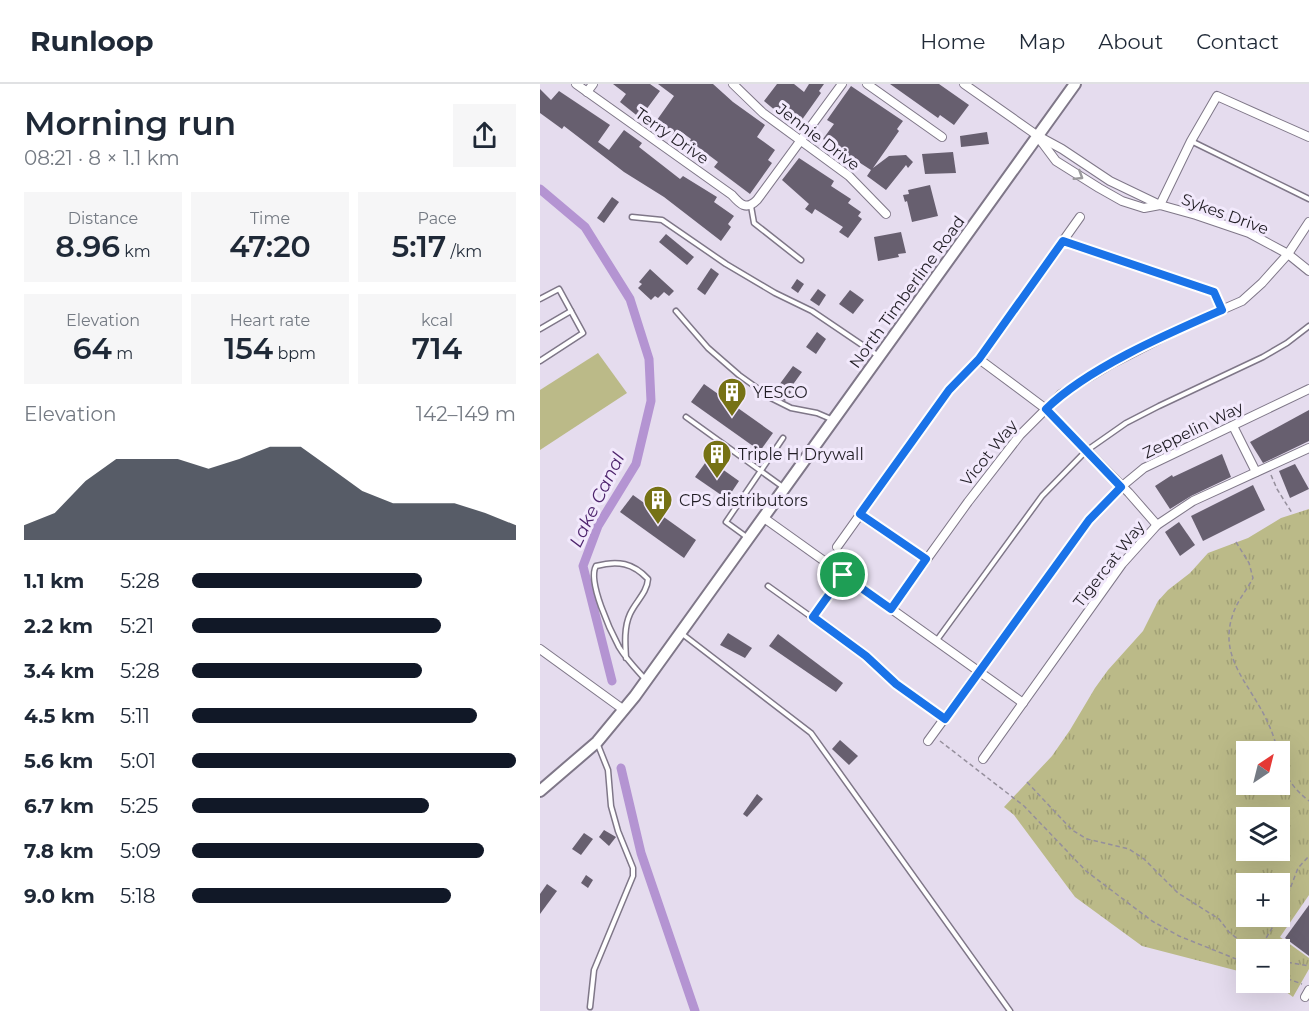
<!DOCTYPE html>
<html lang="en">
<head>
<meta charset="utf-8">
<style>
	body { margin:0; font-family:Montserrat,sans-serif; background:#f6f6f7; color:#1f2937; height:100vh; display:flex; flex-direction:column; font-size:22px; white-space:nowrap }
	* { box-sizing:border-box; margin:0 }
	p { font-size:20px; color:#747a83 }
	.icon { flex:none; width:33px; height:33px; fill:none; stroke:currentColor; stroke-width:2; stroke-linecap:round; stroke-linejoin:round }
	.map { position:relative; flex:1; overflow:hidden }
	.sheet { display:flex; flex-direction:column; background:#fff; width:540px }
	.sheet>* { flex:none }
	.needle { width:39px; rotate:35deg }
	.tools { position:absolute; left:696px; top:657px; display:grid; gap:12px }
	.tools a { display:grid; place-items:center; width:54px; height:54px; border-radius:0px; background:#fff; box-shadow:0 6px 24px #0002; font-size:30px }
	.pin { position:absolute; display:grid; place-items:center; width:51px; height:51px; color:#fff; margin:-26px; border:3px solid #fff; border-radius:50%; box-shadow:0 2px 6px #0007 }
	.round { display:grid; place-items:center; flex:none; width:63px; height:63px; border-radius:0px; background:#f6f6f7 }
	.summary { display:flex; align-items:center; justify-content:space-between; height:102px; padding:0 24px }
	h1 { font-size:33px; font-weight:600; line-height:45px }
	.metrics { display:grid; grid-template-columns:repeat(3,1fr); gap:9px; height:102px; padding:6px 24px }
	.metrics div { display:grid; align-content:center; border-radius:0px; background:#f6f6f7; text-align:center }
	.metrics b { font-size:30px; font-weight:600 }
	.metrics small { font-size:16px; font-weight:400 }
	.metrics p { font-size:16px }
	.chart { height:168px; padding:12px 24px }
	.chart p { display:flex; justify-content:space-between }
	.chart svg { width:100%; height:108px; margin-top:6px; fill:#111827; opacity:.7 }
	ul { padding:0 24px; list-style:none; font-size:20px }
	li { display:grid; grid-template-columns:96px 72px 1fr; align-items:center; height:45px }
	li i { height:15px; border-radius:8px; background:#111827 }
	header { display:flex; align-items:center; gap:36px; box-sizing:border-box; height:84px; padding:0 30px; background:#fff; border-bottom:2px solid #e0e1e3 }
	header strong { font-size:28px }
	nav { display:flex; gap:33px; margin-inline-start:auto; font-size:21px }
	main { display:flex; flex:1; min-height:0 }
	.map>svg:first-child { display:block }
</style>
</head>
<body>
<header>
<strong>Runloop</strong>
<nav><a>Home</a><a>Map</a><a>About</a><a>Contact</a></nav>
</header>
<main>
<section class="sheet">
<div class="summary"><div><h1>Morning run</h1><p>08:21 · 8 × 1.1 km</p></div><a class="round"><svg class="icon" aria-label="share" viewBox="0 0 24 24"><path d="M12 15V3M7 8l5-5 5 5M5 13v7h14v-7"/></svg></a></div>
<div class="metrics">
<div><p>Distance</p><b>8.96<small> km</small></b></div>
<div><p>Time</p><b>47:20</b></div>
<div><p>Pace</p><b>5:17<small> /km</small></b></div>
</div>
<div class="metrics">
<div><p>Elevation</p><b>64<small> m</small></b></div>
<div><p>Heart rate</p><b>154<small> bpm</small></b></div>
<div><p>kcal</p><b>714</b></div>
</div>
<div class="chart"><p><span>Elevation</span>142–149 m</p>
<svg viewBox="0 0 160 44" preserveAspectRatio="none"><path d="M0 44V38L10 33L20 20L30 11L40 11L50 11L60 15L70 11L80 6L90 6L100 15L110 24L120 29L130 29L140 29L150 33L160 38V44z"/></svg>
</div>
<ul>
<li><b>1.1 km</b>5:28<i style="width:71%"></i></li>
<li><b>2.2 km</b>5:21<i style="width:77%"></i></li>
<li><b>3.4 km</b>5:28<i style="width:71%"></i></li>
<li><b>4.5 km</b>5:11<i style="width:88%"></i></li>
<li><b>5.6 km</b>5:01<i style="width:100%"></i></li>
<li><b>6.7 km</b>5:25<i style="width:73%"></i></li>
<li><b>7.8 km</b>5:09<i style="width:90%"></i></li>
<li><b>9.0 km</b>5:18<i style="width:80%"></i></li>
</ul>
</section>
<div class="map">
<svg width="769" height="927" viewBox="0 0 769 927">
	<defs>
		<pattern id="park-tufts" width="24" height="20" patternUnits="userSpaceOnUse" patternTransform="scale(1.5)"><rect width="24" height="20" fill="#bbba88"/><path d="M3 7l-1-3M5 7V3M7 7l1-3M15 17l-1-3M17 17v-4M19 17l1-3" fill="none" stroke="#a09f75"/></pattern>
	</defs>
	<rect width="100%" height="100%" fill="#e5dcee"/>
	<!-- park -->
	<path fill="url(#park-tufts)" fill-rule="evenodd" d="M769,425v386l-29,42 29,21v11l-16,28 -19,-14 6,-1v-32h-34v23l-104,-27 -67,-49 -61,-82 -10,-8 48,-51 18,-26 25,-42 13,-18 35,-39 15,-30 10,-11 22,-17 18,-20 40,-15 33,-20zM706,668h34v32h-34zM706,734h34v32h-34zM706,800h34v32h-34z"/>
	<!-- pitch -->
	<polygon fill="#bbba88" points="58,269 87,309 0,366 0,306"/>
	<g fill="none" stroke-linecap="round" stroke-linejoin="round">
		<!-- canal -->
		<g stroke="#b494d2" stroke-width="9">
			<polyline points="0,105 45,143 90,215 109,275 111,317 96,380 58,442 43,482 72,597"/>
			<polyline points="81,684 101,769 155,927"/>
		</g>
	</g>
	<!-- building -->
	<g fill="#675f6f">
		<polygon points="73,0 110,0 120,7 100,34 80,18 86,10"/>
		<polygon points="118,0 173,0 193,18 225,41 217,53 235,66 228,76 232,79 210,110 174,83 178,78 150,57 151,55 140,47 136,53 121,42 118,47 112,43 134,12"/>
		<polygon points="237,0 254,0 264,8 269,0 284,0 279,7 281,9 259,40 245,30 243,33 224,17"/>
		<polygon points="350,0 399,0 429,21 414,41 400,31 398,34"/>
		<polygon points="311,2 363,37 357,45 359,47 333,84 349,72 366,71 373,78 368,84 366,81 346,106 327,92 331,86 283,55 294,40 287,36"/>
		<polygon points="0,5 11,16 19,7 70,41 58,58 69,66 84,46 102,59 99,63 140,95 143,92 177,113 174,118 194,132 188,140 191,143 181,157 124,113 84,88 24,42 22,45 0,29"/>
		<polygon points="447,48 449,60 421,63 420,52"/>
		<polygon points="413,68 416,89 385,90 382,70"/>
		<polygon points="259,74 294,97 291,102 311,115 308,119 321,128 318,132 322,135 308,154 299,148 303,143 275,125 272,130 265,125 269,120 242,96"/>
		<polygon points="390,101 398,132 372,138 367,117 365,118 363,111 369,110 368,106"/>
		<polygon points="72,113 79,118 64,139 57,134"/>
		<polygon points="361,148 366,169 358,170 359,173 338,177 334,153"/>
		<polygon points="126,150 154,173 147,181 119,158"/>
		<polygon points="171,184 179,190 165,211 157,205"/>
		<polygon points="110,185 134,207 129,212 124,208 118,214 115,212 111,216 98,204 102,200 99,198"/>
		<polygon points="257,195 264,200 258,209 251,204"/>
		<polygon points="278,205 286,211 279,222 270,216"/>
		<polygon points="310,206 324,216 313,230 299,220"/>
		<polygon points="277,248 286,255 276,270 266,263"/>
		<polygon points="253,282 262,288 249,306 251,308 245,317 236,310 241,302 239,301"/>
		<polygon points="164,300 233,349 220,367 151,318"/>
		<polygon points="769,326 769,357 723,379 710,358"/>
		<polygon points="682,370 691,393 651,412 630,425 615,402 632,391 633,393"/>
		<polygon points="168,375 199,397 187,415 155,393"/>
		<polygon points="755,380 769,405 750,414 739,387"/>
		<polygon points="713,401 725,426 663,457 651,432"/>
		<polygon points="93,411 156,456 144,474 80,428"/>
		<polygon points="639,438 655,461 640,472 625,448"/>
		<polygon points="188,549 212,564 205,574 180,561"/>
		<polygon points="238,550 303,599 296,608 229,562"/>
		<polygon points="300,656 318,672 309,681 292,665"/>
		<polygon points="217,710 223,715 207,733 203,730"/>
		<polygon points="64,746 76,753 69,762 59,753"/>
		<polygon points="44,749 53,755 41,771 32,765"/>
		<polygon points="46,791 53,796 48,804 41,799"/>
		<polygon points="7,800 17,807 0,830 0,810"/>
		<polygon points="769,821 769,872 745,854"/>
	</g>
	<g fill="none" stroke-linecap="round" stroke-linejoin="round">
		<!-- service casing -->
		<g stroke="#7f7788" stroke-width="7">
			<g id="service">
				<polyline points="651,57 769,115"/>
				<polyline points="211,122 214,139 261,176"/>
				<polyline points="92,133 122,136 186,180 235,209 272,227 337,271"/>
				<polyline points="0,215 19,205 43,249 0,277"/>
				<polyline points="136,227 168,264 199,291 231,314 251,324 277,329 291,335"/>
				<polyline points="0,245 31,227"/>
				<polyline points="146,333 243,403"/>
				<polyline points="208,454 186,438 243,354"/>
				<polyline points="228,502 326,572 356,600 404,634"/>
				<polyline points="273,533 303,491"/>
				<polyline points="141,549 271,649 470,927"/>
				<polyline points="397,556 502,412 546,367 586,339 619,322 723,273 747,259 769,242"/>
				<path d="M86,574c-1,-15 -2,-31 4,-44 6,-13 17,-21 18,-35 -15,-16 -30,-19 -52,-13 -9,15 15,66 23,81 7,12 17,22 27,33"/>
				<polyline points="50,923 54,886 93,792 93,784 78,747 71,722 68,686 58,661"/>
			</g>
		</g>
		<!-- minor casing -->
		<g stroke="#7f7788" stroke-width="10">
			<g id="minor">
				<path d="M36,0l156,111c8,9 14,16 25,5l85,-116"/>
				<polyline points="193,0 223,29 309,92 346,130"/>
				<polyline points="327,0 402,53"/>
				<polyline points="424,0 498,52 522,65 570,97 620,121 656,131 709,149 748,170 769,187"/>
				<polyline points="47,8 53,0"/>
				<polyline points="498,53 516,77 559,104 582,117 604,124 620,121"/>
				<polyline points="620,121 651,57 677,12 769,53"/>
				<polyline points="523,157 673,208 682,226"/>
				<polyline points="439,275 506,325 589,409 617,441"/>
				<polyline points="693,342 716,388"/>
				<polyline points="320,431 386,475"/>
				<polyline points="224,434 483,619"/>
				<polyline points="297,463 409,306 439,275 540,133"/>
				<polyline points="351,525 428,418 480,351 521,310 573,279 647,241 702,217 722,199 748,170 769,138"/>
				<polyline points="0,565 84,626"/>
				<polyline points="388,657 549,436 581,403 604,384 769,305"/>
				<polyline points="443,675 582,480 617,441 653,417 769,364"/>
				<polyline points="765,913 769,906"/>
			</g>
		</g>
		<!-- secondary casing -->
		<g stroke="#7f7788" stroke-width="14">
			<polyline id="secondary" points="0,707 57,658 95,612 535,0"/>
		</g>
		<!-- path -->
		<g stroke="#958f9c" stroke-width="1.5" stroke-dasharray="4.5 3" stroke-linecap="butt">
			<polyline points="731,391 737,405 752,429"/>
			<path d="M696,458l13,21 4,15c-6,12 -16,23 -20,36 -13,37 8,61 25,90 9,15 16,31 20,48"/>
			<polyline points="400,657 484,722 546,787 612,837 639,852 706,879"/>
			<path d="M740,673c5,20 13,31 29,44"/>
			<polyline points="487,698 532,746 547,755 589,765 604,775 638,809 679,835 689,848 699,856 711,860 725,856 739,832"/>
			<polyline points="740,831 758,784 769,772"/>
			<polyline points="721,858 724,866"/>
			<polyline points="740,877 769,882"/>
			<polyline points="740,892 762,900"/>
		</g>
		<!-- service -->
		<use href="#service" stroke="#fff" stroke-width="4"/>
		<!-- minor -->
		<use href="#minor" stroke="#fff" stroke-width="8"/>
		<!-- secondary -->
		<use href="#secondary" stroke="#fff" stroke-width="10"/>
	</g>
	<!-- one-way arrows -->
	<defs><path id="oneway-chevron" d="M-2-3.5L2.5 0L-2 3.5" fill="none" stroke-width="1.6" stroke-linecap="round" stroke-linejoin="round" transform="scale(1.5)"/></defs>
	<use stroke="#9b9a9d" href="#oneway-chevron" transform="translate(539 92) rotate(32)"/>
	<g fill="none" stroke-linecap="round" stroke-linejoin="round">
		<!-- route casing -->
		<g stroke="#fff" stroke-width="12">
			<path id="route" d="M523,157l151,51 8,18c-55,24 -134,58 -176,99l75,78 -32,33 -144,199 -49,-35 -30,-28 -53,-39 30,-42 48,34 35,-50 -66,-45 89,-124 30,-31z"/>
		</g>
		<!-- route -->
		<use href="#route" stroke="#1a73e8" stroke-width="8"/>
	</g>
	<!-- icons -->
	<defs>
		<g id="building-pin" transform="scale(1.5)"><path d="M0 17L-7.5 6A9.5 9.5 0 1 1 7.5 6Z" fill="#767215" stroke="#f2e9fc"/><path d="M-4-6H4V6H1V3H-1V6H-4ZM-2.5-4.3h1.7v1.8h-1.7ZM.8-4.3h1.7v1.8H.8ZM-2.5-1h1.7V.8h-1.7ZM.8-1h1.7V.8H.8Z" fill="#fff"/></g>
	</defs>
	<g fill-rule="evenodd">
		<use href="#building-pin" x="192" y="308"/>
		<use href="#building-pin" x="177" y="370"/>
		<use href="#building-pin" x="118" y="416"/>
	</g>
	<g text-anchor="middle" dominant-baseline="central" stroke-width="6" stroke-linejoin="round" paint-order="stroke">
		<!-- street labels -->
		<g font-size="16" fill="#211e25" stroke="#f2e9fc">
			<text transform="translate(132 52) rotate(35)">Terry Drive</text>
			<text transform="translate(278 53) rotate(37)">Jennie Drive</text>
			<text transform="translate(685 130) rotate(20)">Sykes Drive</text>
			<text transform="translate(367 208) rotate(-54)">North Timberline Road</text>
			<text transform="translate(653 346) rotate(-26)">Zeppelin Way</text>
			<text transform="translate(449 369) rotate(-51)">Vicot Way</text>
			<text transform="translate(569 480) rotate(-52)">Tigercat Way</text>
		</g>
		<!-- poi labels -->
		<g font-size="16" fill="#211e25" stroke="#f2e9fc" text-anchor="start">
			<text x="213" y="308">YESCO</text>
			<text x="198" y="370">Triple H Drywall</text>
			<text x="139" y="416">CPS distributors</text>
		</g>
		<!-- water labels -->
		<g font-size="18" font-style="italic" fill="#4d236c" stroke="#f2e9fc">
			<text transform="translate(57 416) rotate(-64)">Lake Canal</text>
		</g>
	</g>
</svg>
<div class="tools">
<a><svg class="needle" viewBox="-14 -14 28 28"><path d="M0-13l5 13h-10z" fill="#e53935"/><path d="M0 13l5-13h-10z" fill="#747a83"/></svg></a>
<a><svg class="icon" aria-label="layers" viewBox="0 0 24 24"><path d="M12 4l9 5-9 5-9-5zM3 14l9 5 9-5"/></svg></a>
<a>+</a>
<a>−</a>
</div>
<div class="pin" style="left:303px;top:491px;background:#1e9e55"><svg class="icon" aria-label="arrive" viewBox="0 0 24 24"><path d="M6 21V4h12l-3 4 3 4H6"/></svg></div>
</div>
</main>
</body>
</html>
